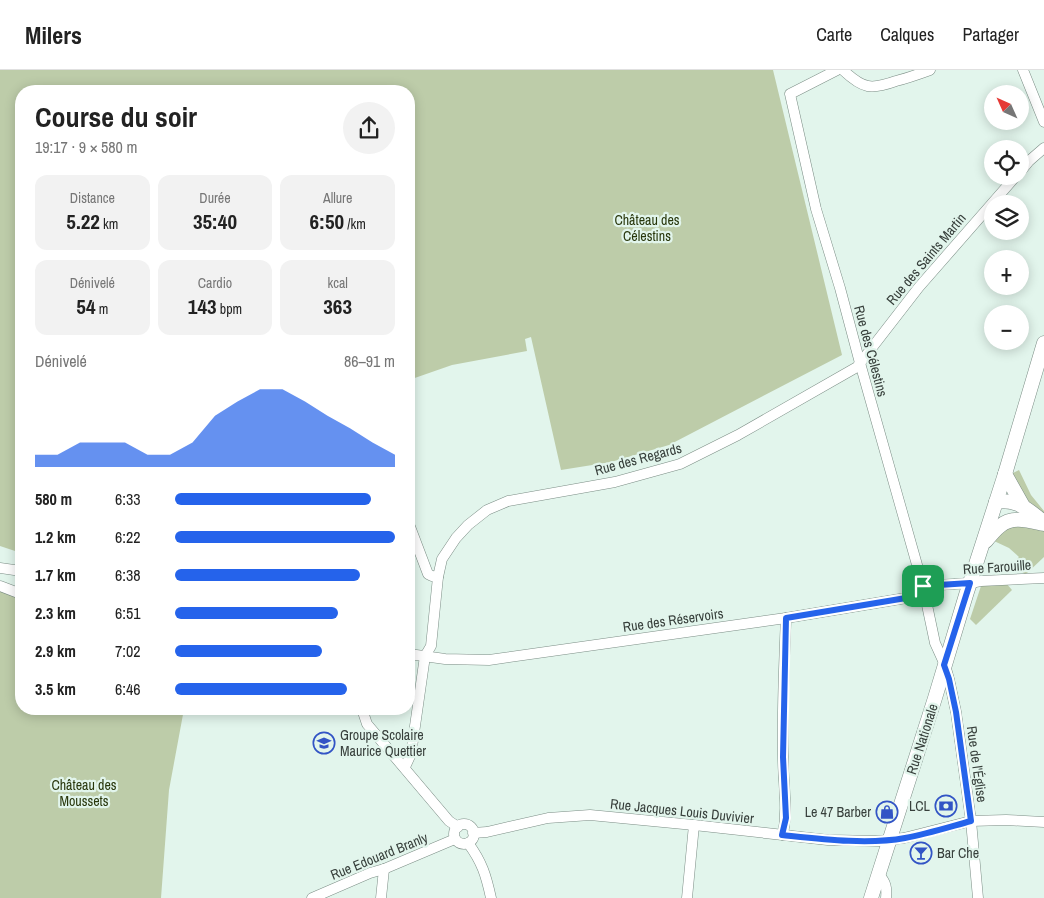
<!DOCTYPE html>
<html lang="fr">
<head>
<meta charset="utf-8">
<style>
	body { margin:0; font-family:"Archivo Narrow",sans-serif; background:#f2f2f2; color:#222; height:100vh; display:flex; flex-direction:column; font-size:19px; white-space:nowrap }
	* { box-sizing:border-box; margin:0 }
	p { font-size:16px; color:#767676 }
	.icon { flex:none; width:28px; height:28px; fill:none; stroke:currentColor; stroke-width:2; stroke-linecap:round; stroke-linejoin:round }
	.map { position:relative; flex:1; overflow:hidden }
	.details { position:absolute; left:15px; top:15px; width:400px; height:630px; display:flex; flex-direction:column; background:#fff; border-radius:20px; box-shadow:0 2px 12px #0003 }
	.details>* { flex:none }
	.needle { width:32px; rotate:315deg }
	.fabs { position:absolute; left:984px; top:15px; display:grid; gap:10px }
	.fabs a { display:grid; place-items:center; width:45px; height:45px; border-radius:50%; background:#fff; box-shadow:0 2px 12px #0003; font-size:25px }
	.pin { position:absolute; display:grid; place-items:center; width:42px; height:42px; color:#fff; margin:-21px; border-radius:10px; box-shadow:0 2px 8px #0006 }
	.round { display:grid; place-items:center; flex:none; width:52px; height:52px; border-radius:26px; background:#f2f2f2 }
	.head { display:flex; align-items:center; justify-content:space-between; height:85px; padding:0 20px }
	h1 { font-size:28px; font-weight:800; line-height:38px }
	.metrics { display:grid; grid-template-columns:repeat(3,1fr); gap:8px; height:85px; padding:5px 20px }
	.metrics div { display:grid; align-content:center; border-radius:12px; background:#f2f2f2; text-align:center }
	.metrics b { font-size:21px; font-weight:800 }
	.metrics small { font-size:14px; font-weight:400 }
	.metrics p { font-size:14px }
	.chart { height:140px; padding:10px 20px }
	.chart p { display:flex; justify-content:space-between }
	.chart svg { width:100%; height:90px; margin-top:5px; fill:#2563eb; opacity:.7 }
	ul { padding:0 20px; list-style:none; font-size:16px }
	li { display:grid; grid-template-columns:80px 60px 1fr; align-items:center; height:38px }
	li i { height:12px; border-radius:6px; background:#2563eb }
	header { display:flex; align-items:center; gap:30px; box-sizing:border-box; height:70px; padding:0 25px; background:#fff; border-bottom:1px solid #e0e0e0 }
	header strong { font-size:24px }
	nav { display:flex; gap:28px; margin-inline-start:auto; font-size:18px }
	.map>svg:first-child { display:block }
</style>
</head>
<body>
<header>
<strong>Milers</strong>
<nav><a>Carte</a><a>Calques</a><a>Partager</a></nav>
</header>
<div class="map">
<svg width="1044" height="828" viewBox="0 0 1044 828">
	<rect width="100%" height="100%" fill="#e2f5ec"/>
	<!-- green -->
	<g fill="#bdcca9">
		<polygon points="0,0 773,0 842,285 669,375 611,392 561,400 531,267 525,269 527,281 452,295 409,310 409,21 21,21 21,483 0,476"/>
		<polygon points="1019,400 1031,425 1044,441 1044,444 1031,436 1013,409 1013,403"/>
		<polygon points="1020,454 1044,461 1044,487 1025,505 1014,492 1019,487 1009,478 994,471 1001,459"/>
		<polygon points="982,513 1006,513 1012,520 976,555 970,549"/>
		<polygon points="0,521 21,529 21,639 184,639 169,720 161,828 0,828"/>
	</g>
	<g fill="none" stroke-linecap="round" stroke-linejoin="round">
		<!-- street casing -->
		<g stroke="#7b8d85" stroke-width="11">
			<g id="street">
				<polyline points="837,0 790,24 816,139 840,218 860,293 923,516 935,573 945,595 949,609 956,642 971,751 978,828"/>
				<path d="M843,0c20,19 28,20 53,11 12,-3 23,-7 34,-11"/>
				<polyline points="1023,0 1044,52"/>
				<polyline points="1020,102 1029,91 1044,78"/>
				<polyline points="409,454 428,504 432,506 438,507"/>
				<polyline points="0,498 21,501"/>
				<polyline points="0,516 21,524"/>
				<polyline points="923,516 970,513 981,511 1044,508"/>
				<polyline points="409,584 445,589 489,590 786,548 924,525"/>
				<polyline points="362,639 367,654 449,751 458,757"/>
				<polyline points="405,697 411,684 425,586 431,576 438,507 442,489 456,468 468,455 487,440 508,431 615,412 680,394 738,365 857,297 919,217 1016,106"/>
				<circle cx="464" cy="764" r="10"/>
				<polyline points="473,763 487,762 548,748 590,745 694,755 828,770 879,771 904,768 971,751 1006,750 1044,752"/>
				<path d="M783,765c5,-29 0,-51 0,-80 -1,-45 1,-91 3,-137"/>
				<path d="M468,773c14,19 18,32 23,55"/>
				<path d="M879,805c7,7 8,13 7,23"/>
				<polyline points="312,828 370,803 384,799 455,769"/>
				<polyline points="381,828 384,799"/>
				<polyline points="687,828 694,755"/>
			</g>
		</g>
		<!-- secondary casing -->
		<g stroke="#7b8d85" stroke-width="15">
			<g id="secondary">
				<polyline points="1005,404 1023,436"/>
				<path d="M996,432c21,-4 32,8 48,20"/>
				<path d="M986,471c4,-5 9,-11 14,-15 12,-11 30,-5 44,-2"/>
				<polyline points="871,828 935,628 966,525 1005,404 1044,273"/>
			</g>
		</g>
		<!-- street -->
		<use href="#street" stroke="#fff" stroke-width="10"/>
		<!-- secondary -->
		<use href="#secondary" stroke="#fff" stroke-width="14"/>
	</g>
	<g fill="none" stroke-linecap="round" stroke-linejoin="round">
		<!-- route casing -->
		<g stroke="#fff" stroke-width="10">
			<path id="route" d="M970,513l-26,82 5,14 7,33 15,109c-22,6 -44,13 -66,17 -38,7 -85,1 -123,-3l4,-17 -3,-61 3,-139 138,-23 -1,-9z"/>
		</g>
		<!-- route -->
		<use href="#route" stroke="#2563eb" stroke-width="6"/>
	</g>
	<!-- icons -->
	<defs>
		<g id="school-ring" transform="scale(1.125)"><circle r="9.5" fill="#e2f5ec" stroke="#3254c5" stroke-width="1.5"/><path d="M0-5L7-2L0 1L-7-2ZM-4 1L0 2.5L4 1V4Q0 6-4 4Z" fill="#3254c5"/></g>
		<g id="bank-ring" transform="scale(1.125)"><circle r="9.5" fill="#e2f5ec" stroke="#3254c5" stroke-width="1.5"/><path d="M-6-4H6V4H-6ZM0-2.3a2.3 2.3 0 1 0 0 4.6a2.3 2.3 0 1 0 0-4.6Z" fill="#3254c5"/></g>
		<g id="shop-ring" transform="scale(1.125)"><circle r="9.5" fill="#e2f5ec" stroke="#3254c5" stroke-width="1.5"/><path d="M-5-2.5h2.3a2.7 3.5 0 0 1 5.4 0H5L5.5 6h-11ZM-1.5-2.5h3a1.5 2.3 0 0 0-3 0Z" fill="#3254c5"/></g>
		<g id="bar-ring" transform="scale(1.125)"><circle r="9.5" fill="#e2f5ec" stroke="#3254c5" stroke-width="1.5"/><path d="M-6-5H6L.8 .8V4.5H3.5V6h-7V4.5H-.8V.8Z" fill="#3254c5"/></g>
	</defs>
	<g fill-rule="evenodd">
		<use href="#school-ring" x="324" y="673"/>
		<use href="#bank-ring" x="946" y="736"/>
		<use href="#shop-ring" x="887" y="742"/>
		<use href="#bar-ring" x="921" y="783"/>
	</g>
	<g text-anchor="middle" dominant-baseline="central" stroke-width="4.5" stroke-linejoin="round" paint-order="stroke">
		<!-- park labels -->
		<g font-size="14" fill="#29370c" stroke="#e2f5ec">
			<text x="647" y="150">Château des<tspan x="647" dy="16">Célestins</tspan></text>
			<text x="84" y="715">Château des<tspan x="84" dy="16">Moussets</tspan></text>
		</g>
		<!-- street labels -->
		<g font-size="14" fill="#373f3b" stroke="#e2f5ec">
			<text transform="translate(926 189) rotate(-50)">Rue des Saints Martin</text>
			<text transform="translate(871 281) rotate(75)">Rue des Célestins</text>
			<text transform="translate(638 389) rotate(-15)">Rue des Regards</text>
			<text transform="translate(997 497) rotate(-4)">Rue Farouille</text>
			<text transform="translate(673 550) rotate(-8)">Rue des Réservoirs</text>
			<text transform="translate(922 669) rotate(-72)">Rue Nationale</text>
			<text transform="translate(977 694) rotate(82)">Rue de l'Église</text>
			<text transform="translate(682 741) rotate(6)">Rue Jacques Louis Duvivier</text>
			<text transform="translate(379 786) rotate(-22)">Rue Edouard Branly</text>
		</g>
		<!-- poi labels -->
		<g font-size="14" fill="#373f3b" stroke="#e2f5ec" text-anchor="start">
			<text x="340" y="665">Groupe Scolaire<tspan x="340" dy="16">Maurice Quettier</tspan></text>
			<text x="930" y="736" text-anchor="end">LCL</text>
			<text x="871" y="742" text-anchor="end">Le 47 Barber</text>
			<text x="937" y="783">Bar Che</text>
		</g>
	</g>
</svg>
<div class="fabs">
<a><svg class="needle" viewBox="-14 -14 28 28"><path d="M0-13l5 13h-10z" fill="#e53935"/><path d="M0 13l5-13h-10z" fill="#767676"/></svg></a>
<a><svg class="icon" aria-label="locate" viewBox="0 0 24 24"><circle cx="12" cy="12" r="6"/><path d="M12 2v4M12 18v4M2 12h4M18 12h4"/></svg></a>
<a><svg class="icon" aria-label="layers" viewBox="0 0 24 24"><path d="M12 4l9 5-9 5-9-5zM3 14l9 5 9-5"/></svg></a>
<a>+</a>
<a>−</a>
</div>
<div class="pin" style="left:923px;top:516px;background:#1e9e55"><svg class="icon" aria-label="arrive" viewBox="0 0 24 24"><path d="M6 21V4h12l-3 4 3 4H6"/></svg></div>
<section class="details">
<div class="head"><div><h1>Course du soir</h1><p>19:17 · 9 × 580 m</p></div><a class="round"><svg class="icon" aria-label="share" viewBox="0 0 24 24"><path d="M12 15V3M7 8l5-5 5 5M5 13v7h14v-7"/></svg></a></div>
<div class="metrics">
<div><p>Distance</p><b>5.22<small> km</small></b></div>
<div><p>Durée</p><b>35:40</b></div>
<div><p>Allure</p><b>6:50<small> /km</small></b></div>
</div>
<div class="metrics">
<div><p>Dénivelé</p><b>54<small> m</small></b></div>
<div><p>Cardio</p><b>143<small> bpm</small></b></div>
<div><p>kcal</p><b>363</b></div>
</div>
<div class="chart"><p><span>Dénivelé</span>86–91 m</p>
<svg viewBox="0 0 160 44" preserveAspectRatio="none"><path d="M0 44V38L10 38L20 32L30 32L40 32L50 38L60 38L70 32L80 19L90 12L100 6L110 6L120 12L130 19L140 25L150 32L160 38V44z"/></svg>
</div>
<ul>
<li><b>580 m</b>6:33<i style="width:89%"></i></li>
<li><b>1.2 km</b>6:22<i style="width:100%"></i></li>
<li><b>1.7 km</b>6:38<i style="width:84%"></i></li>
<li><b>2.3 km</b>6:51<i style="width:74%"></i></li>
<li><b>2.9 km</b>7:02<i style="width:67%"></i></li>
<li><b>3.5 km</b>6:46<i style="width:78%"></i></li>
</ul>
</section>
</div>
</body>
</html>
